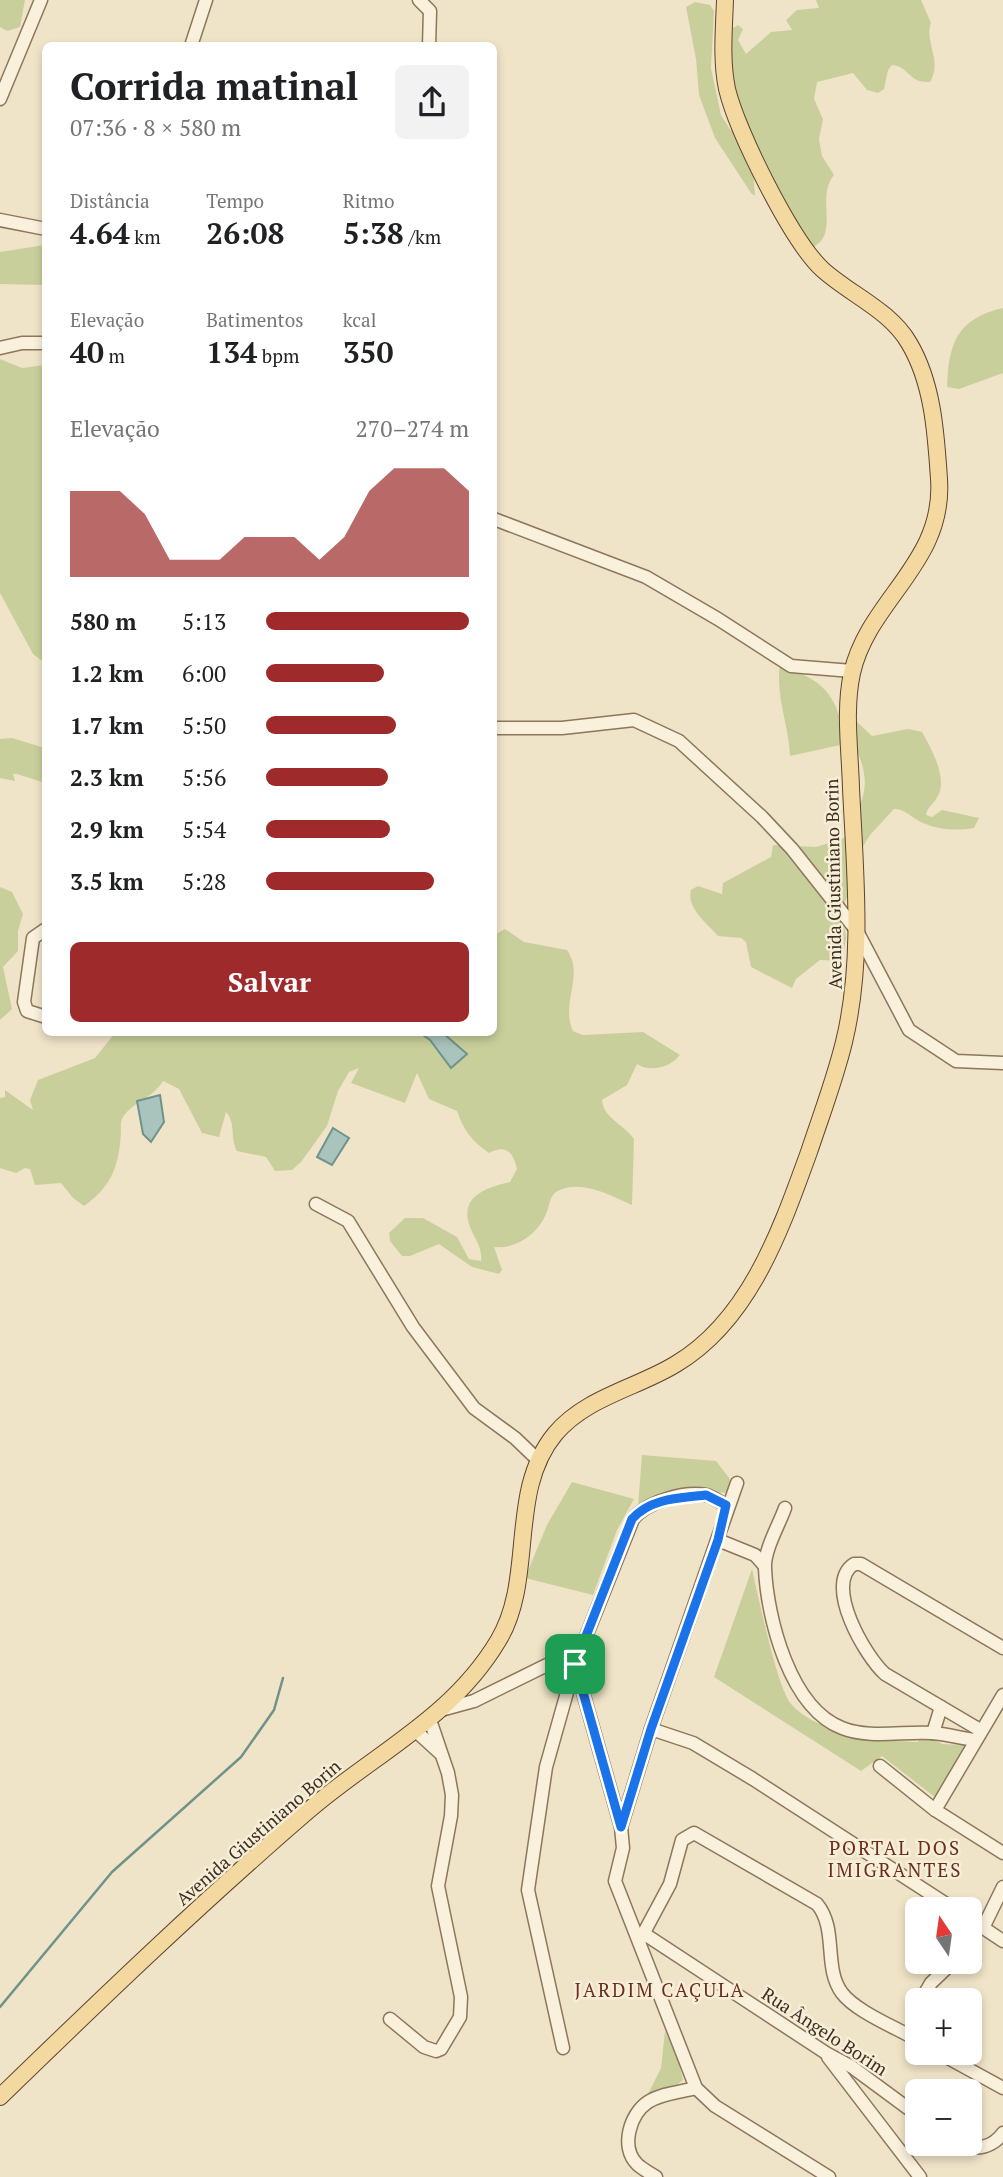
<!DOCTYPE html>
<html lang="pt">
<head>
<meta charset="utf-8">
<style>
	body { margin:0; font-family:"PT Serif",serif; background:#f2f2f2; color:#202124; height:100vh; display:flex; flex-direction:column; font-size:26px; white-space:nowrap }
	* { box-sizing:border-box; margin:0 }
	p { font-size:23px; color:#757577 }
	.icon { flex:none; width:38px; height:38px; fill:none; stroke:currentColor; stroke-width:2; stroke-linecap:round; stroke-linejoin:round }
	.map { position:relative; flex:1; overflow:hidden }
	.sheet { position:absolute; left:42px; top:42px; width:455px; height:994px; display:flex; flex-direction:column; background:#fff; border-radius:10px; box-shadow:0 4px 10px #0003 }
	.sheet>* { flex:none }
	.needle { width:46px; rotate:347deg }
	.buttons { position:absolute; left:905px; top:1897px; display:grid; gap:14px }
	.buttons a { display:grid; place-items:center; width:77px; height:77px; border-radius:10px; background:#fff; box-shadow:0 4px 10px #0003; font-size:35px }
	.pin { position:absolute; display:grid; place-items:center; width:60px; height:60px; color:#fff; margin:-30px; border-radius:14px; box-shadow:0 4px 10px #0006 }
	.round { display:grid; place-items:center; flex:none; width:74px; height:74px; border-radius:10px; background:#f2f2f2 }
	.head { display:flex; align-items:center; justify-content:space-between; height:119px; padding:0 28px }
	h1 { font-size:38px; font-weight:600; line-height:52px }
	.metrics { display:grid; grid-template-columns:repeat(3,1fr); gap:10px; height:119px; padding:7px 28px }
	.metrics div { display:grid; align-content:center }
	.metrics b { font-size:30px; font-weight:600 }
	.metrics small { font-size:19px; font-weight:400 }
	.metrics p { font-size:19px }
	.chart { height:196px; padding:14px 28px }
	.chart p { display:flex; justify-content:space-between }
	.chart svg { width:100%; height:126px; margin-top:7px; fill:#9e2a2b; opacity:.7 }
	.button { display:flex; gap:14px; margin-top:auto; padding:14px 28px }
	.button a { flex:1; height:80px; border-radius:10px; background:#9e2a2b; color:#fff; font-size:28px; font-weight:600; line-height:80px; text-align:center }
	ul { padding:0 28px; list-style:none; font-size:23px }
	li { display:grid; grid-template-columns:112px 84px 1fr; align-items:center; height:52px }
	li i { height:18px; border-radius:9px; background:#9e2a2b }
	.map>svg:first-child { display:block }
</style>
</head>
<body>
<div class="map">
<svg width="1003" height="2177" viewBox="0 0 1003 2177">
	<rect width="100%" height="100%" fill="#f0e4c8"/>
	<!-- green -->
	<g fill="#c9cf9b">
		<polygon points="0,0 25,0 20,27 7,31 0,27"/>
		<path d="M816,0h105l10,23c-7,19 12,38 -1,59 -22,1 -20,-15 -38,-17l-4,5 -4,19 -6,4 -11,-3 -14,-17 -36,9 -3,17 9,20 -4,20 3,17 12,19c-19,23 7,61 -23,73l-58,-78 2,26 -4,-3 -36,-55 -16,-43 -3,-36 -10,-52 9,-5 15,3 4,6 -3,57 10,47 10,16 2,-12 -10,-37 10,-54 5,-3 5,4 -5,11 8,14 25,-22 21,-2 -6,-10 11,-10 22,-2z"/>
		<polygon points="45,245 45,285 0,284 0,252"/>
		<path d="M1003,308v65l-44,16 -12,-2c1,-44 11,-69 56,-79z"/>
		<polygon points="0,359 22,368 45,365 45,663 33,654 0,593"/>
		<path d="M780,664c38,17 51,21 63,63l8,-11 21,20 36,-7 14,3c9,16 26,46 16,64 -4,8 -11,11 -12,19l6,2 10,-7 37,8 -5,10c-17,3 -35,2 -51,-5 -10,-4 -19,-15 -29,-14l-24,26 -14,23 -2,21 -12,31 4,28 -4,23 -22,-1 -24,19 -4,9 -41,-21 -5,-25 -5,-4 -23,-2c-11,-13 -32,-28 -27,-46l7,-4 24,8 1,-11 48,-26 2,-12 43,2 28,-9c16,-33 30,-49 13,-87l-12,-7 -55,12c-1,-30 -15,-61 -10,-92z"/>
		<polygon points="12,738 45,748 45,783 17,774 13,774 15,781 0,778 0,739"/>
		<polygon points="0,887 12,892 23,914 18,931 18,951 3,967 12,1009 0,1020"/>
		<path d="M505,929l19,13 43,8c18,25 -7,53 6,81l10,4 60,-3 37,23c-9,12 -30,18 -43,9l-10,21 -25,15c1,18 23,25 32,39l-2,66c-21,-9 -50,-26 -74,-14 -9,4 -8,15 -12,23 -9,21 -30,35 -52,33l8,23 -3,4 -27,-7 -33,-23 -29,12h-8l-12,-15 -1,-8 16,-15h18l34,19 12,22 12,2c2,-14 -8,-24 -12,-37 -9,-29 20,-37 41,-42l7,-13c-4,-17 -11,-25 -28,-16 -16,-11 -26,-23 -32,-42l-28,-12 -12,-26 -12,30 -54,-20 8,-15 -10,4 -11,19 -11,35 -26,36 -9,8 -17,1 -9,-14 -29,-6c-7,-12 -1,-29 -11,-39l-7,25 -17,-4 -23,-44 -16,-8c-10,17 -29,20 -40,36 -3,5 -2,9 -2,15 -2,34 -9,54 -37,74l-11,-8 -12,-15 -26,2 -5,-16 -5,-1 -9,5 -16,-5v-70l5,-1v-7l28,20 -3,-10 8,-20 57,-22 20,-25h305l10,7 22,28 14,-15 -23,-20 51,-1v-97z"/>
		<polygon points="642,1455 716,1461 730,1479 727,1493 700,1492 638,1506"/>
		<polygon points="572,1482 634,1499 617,1530 593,1595 525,1578 547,1525"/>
		<path d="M752,1569c6,26 25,118 39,135 28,31 89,37 127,38l4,-7 21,9 22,1 -29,53 -54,-42 -21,15 -147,-94z"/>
		<polygon points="665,2031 678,2058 683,2080 672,2089 647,2096 661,2068"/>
	</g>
	<!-- water -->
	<g fill="#a9c4bc" stroke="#6f938a" stroke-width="2">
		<polygon points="420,1033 443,1033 467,1054 451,1068 430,1040"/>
		<polygon points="160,1095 164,1122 151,1142 143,1134 137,1101"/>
		<polygon points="333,1128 349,1138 332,1165 317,1157"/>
	</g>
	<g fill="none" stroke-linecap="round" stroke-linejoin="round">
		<!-- stream -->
		<polyline stroke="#6f938a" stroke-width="2.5" points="0,2007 112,1872 241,1757 274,1710 283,1678"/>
		<!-- minor casing -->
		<g stroke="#8d765c" stroke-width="15">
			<g id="minor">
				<polyline points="419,0 430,11 429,46"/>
				<polyline points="191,46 206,0"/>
				<polyline points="0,99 41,0"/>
				<polyline points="0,220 46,229"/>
				<polyline points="0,348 22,343 46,343"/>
				<polyline points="494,519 646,577 718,619 791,666 852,671"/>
				<polyline points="494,728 562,728 634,720 679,741 762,817 792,849 857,931 909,1030 956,1061 1003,1063"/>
				<polyline points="46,929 33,938 24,1002 27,1011 46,1017"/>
				<polyline points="316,1204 348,1221 413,1327 474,1408 515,1438 540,1462"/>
				<path d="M785,1508c-6,17 -21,42 -20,60 2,50 25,140 77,160 27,11 62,3 90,5 14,1 29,5 43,7"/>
				<polyline points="718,1540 755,1555 764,1565"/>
				<polyline points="441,1710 474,1701 555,1661 568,1659 575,1664 621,1827 623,1848 615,1881 696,2088 715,2106 829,2177"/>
				<polyline points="651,1729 693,1743 753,1779 954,1909"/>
				<path d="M980,1730l-95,-56c-20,-18 -62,-90 -31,-110h7l142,84"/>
				<polyline points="417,1732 440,1753"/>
				<polyline points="933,1733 941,1707"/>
				<polyline points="880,1766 935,1810 1003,1853"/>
				<polyline points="935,1810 1003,1695"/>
				<polyline points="621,1827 651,1729 737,1483"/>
				<polyline points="970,1919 1003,1941"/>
				<polyline points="983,1928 1003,1887"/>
				<polyline points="643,1933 826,2053 852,2067 917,2115"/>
				<path d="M640,1940l30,-56 12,-44 12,-7 123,71c21,25 6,64 25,89 13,18 55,35 75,47"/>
				<polyline points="921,2000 931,1983 953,1962"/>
				<polyline points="390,2019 424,2047 436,2051 441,2049 460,2017 461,1997 438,1886 451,1816 452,1795 448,1773 430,1720"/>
				<path d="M563,2048l-35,-158 18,-123 29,-103 58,-145c14,-17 50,-28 73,-24 7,2 14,7 20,10"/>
				<polyline points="939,2053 1003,2088"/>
				<polyline points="828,2057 920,2177"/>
				<path d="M961,2144c16,7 32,3 42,-11"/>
				<path d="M656,2177c-6,-4 -14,-8 -19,-13 -17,-17 -7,-50 11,-62 14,-9 33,-10 48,-14"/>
			</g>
		</g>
		<!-- major casing -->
		<g stroke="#5b4430" stroke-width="18">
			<path id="major" d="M0,2097c101,-98 202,-195 309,-287 65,-56 143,-92 189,-169 38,-62 9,-149 57,-207 31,-37 82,-46 121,-70 74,-44 105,-135 133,-212 12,-36 26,-73 35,-110 20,-82 11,-169 7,-254 -1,-37 -7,-78 1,-115 17,-74 93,-110 87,-194 -3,-45 -6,-96 -30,-136 -19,-33 -60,-49 -87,-74 -31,-29 -85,-138 -95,-180 -6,-29 -3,-60 -2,-89"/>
		</g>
		<!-- minor -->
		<use href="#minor" stroke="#faf1dc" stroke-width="12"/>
		<!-- major -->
		<use href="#major" stroke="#f3d9a0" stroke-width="16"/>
	</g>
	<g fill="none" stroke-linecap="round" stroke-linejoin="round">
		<!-- route casing -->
		<g stroke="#fff" stroke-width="14">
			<path id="route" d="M706,1495l20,10 -8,35 -67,189 -30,98 -46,-163 57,-145c19,-21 47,-21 74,-24z"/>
		</g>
		<!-- route -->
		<use href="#route" stroke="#1a73e8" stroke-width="9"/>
	</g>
	<g text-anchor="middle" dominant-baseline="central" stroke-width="5" stroke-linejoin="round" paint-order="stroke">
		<!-- street labels -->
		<g font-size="18" fill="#3d2e20" stroke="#f7eed8">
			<text transform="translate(833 884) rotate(-91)">Avenida Giustiniano Borin</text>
			<text transform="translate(258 1832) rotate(-41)">Avenida Giustiniano Borin</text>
			<text transform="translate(825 2031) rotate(33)">Rua Ângelo Borim</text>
		</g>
		<!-- neighbourhood labels -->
		<g font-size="19" letter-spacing="2" fill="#6b2e1e" stroke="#f7eed8">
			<text x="895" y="1847">PORTAL DOS<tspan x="895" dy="22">IMIGRANTES</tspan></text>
			<text x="660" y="1989">JARDIM CAÇULA</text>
		</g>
	</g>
</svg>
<div class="buttons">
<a><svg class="needle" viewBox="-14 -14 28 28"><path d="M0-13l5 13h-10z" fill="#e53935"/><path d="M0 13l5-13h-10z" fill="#757577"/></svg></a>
<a>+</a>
<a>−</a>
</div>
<div class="pin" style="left:575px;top:1664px;background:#1e9e55"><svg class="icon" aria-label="arrive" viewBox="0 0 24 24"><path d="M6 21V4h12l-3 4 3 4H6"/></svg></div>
<section class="sheet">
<div class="head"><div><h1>Corrida matinal</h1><p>07:36 · 8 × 580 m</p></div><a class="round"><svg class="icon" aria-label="share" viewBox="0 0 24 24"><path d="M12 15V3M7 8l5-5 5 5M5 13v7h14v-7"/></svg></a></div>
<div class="metrics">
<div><p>Distância</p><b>4.64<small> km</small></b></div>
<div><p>Tempo</p><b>26:08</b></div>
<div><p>Ritmo</p><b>5:38<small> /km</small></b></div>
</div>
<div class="metrics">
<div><p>Elevação</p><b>40<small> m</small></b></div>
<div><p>Batimentos</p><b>134<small> bpm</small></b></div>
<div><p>kcal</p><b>350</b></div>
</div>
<div class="chart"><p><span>Elevação</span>270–274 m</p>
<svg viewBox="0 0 160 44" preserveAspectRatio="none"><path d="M0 44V14L10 14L20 14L30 22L40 38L50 38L60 38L70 30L80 30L90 30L100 38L110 30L120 14L130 6L140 6L150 6L160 14V44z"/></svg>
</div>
<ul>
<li><b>580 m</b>5:13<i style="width:100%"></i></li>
<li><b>1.2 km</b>6:00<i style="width:58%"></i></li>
<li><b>1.7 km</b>5:50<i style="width:64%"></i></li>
<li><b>2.3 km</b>5:56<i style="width:60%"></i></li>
<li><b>2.9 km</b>5:54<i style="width:61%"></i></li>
<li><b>3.5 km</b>5:28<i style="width:83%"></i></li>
</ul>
<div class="button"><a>Salvar</a></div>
</section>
</div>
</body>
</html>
